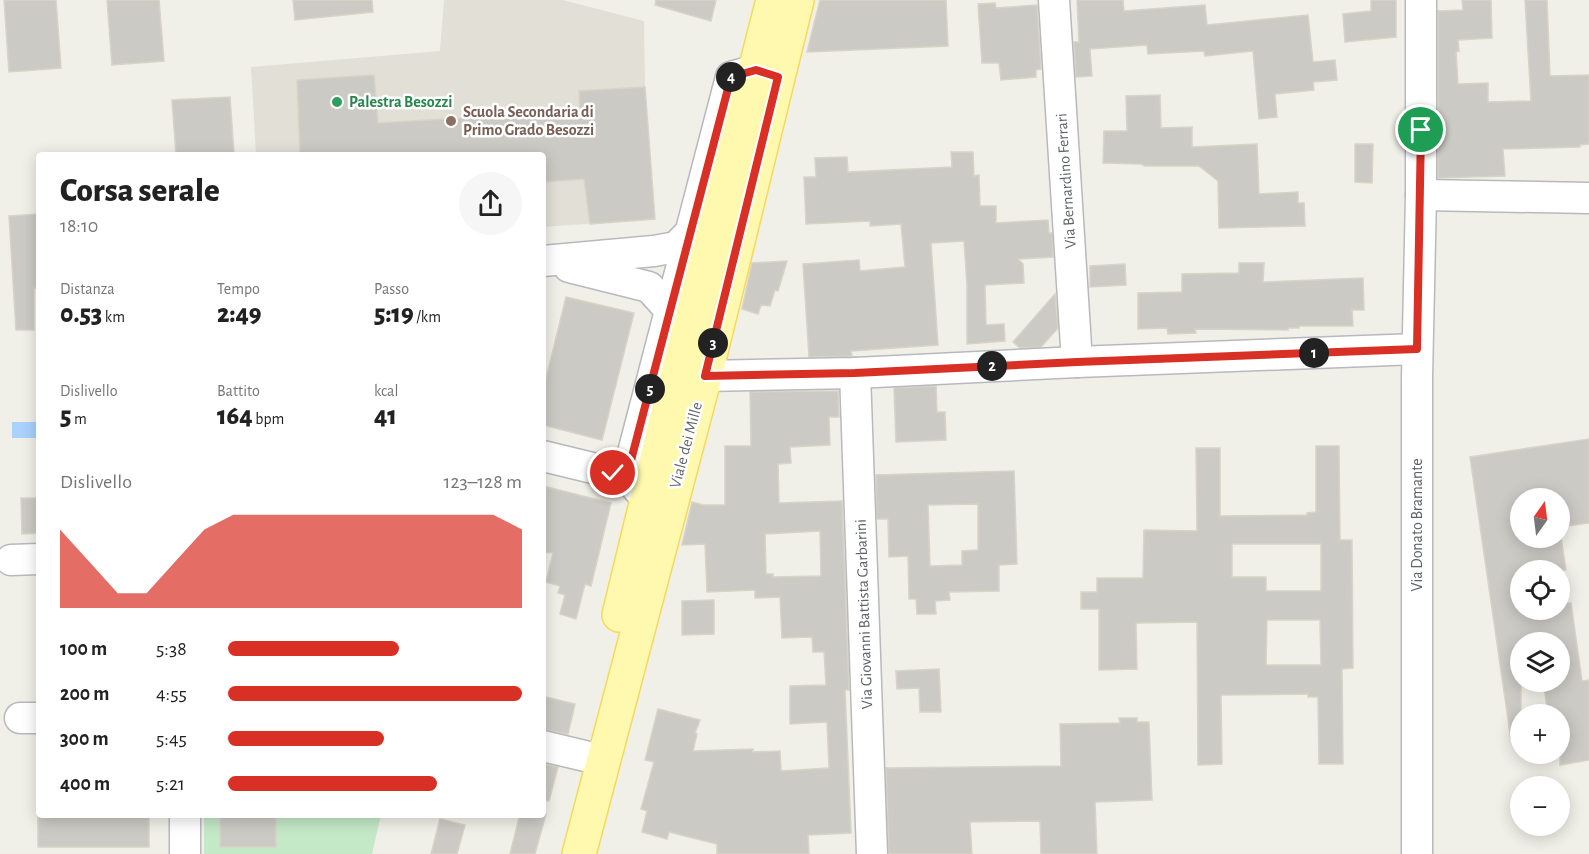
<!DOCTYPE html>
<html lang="it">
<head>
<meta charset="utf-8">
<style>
	body { margin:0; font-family:"Alegreya Sans",sans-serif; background:#f6f6f6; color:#222; height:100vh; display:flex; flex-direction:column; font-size:22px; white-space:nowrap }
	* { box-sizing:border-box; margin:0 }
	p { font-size:20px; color:#767676 }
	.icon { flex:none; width:33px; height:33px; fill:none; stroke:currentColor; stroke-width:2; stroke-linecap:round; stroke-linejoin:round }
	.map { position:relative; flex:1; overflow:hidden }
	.details { position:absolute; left:36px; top:152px; width:510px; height:666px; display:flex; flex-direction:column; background:#fff; border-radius:6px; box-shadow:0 3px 15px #0003 }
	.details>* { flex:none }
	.needle { width:39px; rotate:14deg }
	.controls { position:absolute; left:1510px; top:488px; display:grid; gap:12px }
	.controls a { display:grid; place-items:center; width:60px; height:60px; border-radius:50%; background:#fff; box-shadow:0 3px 15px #0003; font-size:30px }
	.pin { position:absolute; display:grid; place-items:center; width:51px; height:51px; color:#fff; margin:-26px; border:3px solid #fff; border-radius:50%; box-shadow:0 2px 6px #0007 }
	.km { position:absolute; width:30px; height:30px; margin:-15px; border-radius:50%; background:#222; color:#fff; font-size:16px; line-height:30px; text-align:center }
	.round { display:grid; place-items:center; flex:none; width:63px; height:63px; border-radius:32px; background:#f6f6f6 }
	.overview { display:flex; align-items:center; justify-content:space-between; height:102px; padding:0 24px }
	h1 { font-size:33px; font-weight:800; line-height:45px }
	.figures { display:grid; grid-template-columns:repeat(3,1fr); gap:9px; height:102px; padding:6px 24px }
	.figures div { display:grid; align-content:center }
	.figures b { font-size:26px; font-weight:800 }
	.figures small { font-size:16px; font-weight:400 }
	.figures p { font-size:16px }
	.chart { height:168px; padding:12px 24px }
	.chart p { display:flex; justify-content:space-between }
	.chart svg { width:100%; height:108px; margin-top:6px; fill:#d93025; opacity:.7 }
	ul { padding:0 24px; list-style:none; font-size:20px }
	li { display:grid; grid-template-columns:96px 72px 1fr; align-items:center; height:45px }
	li i { height:15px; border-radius:8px; background:#d93025 }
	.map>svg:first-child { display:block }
</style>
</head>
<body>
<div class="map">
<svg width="1589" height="854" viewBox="0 0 1589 854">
	<rect width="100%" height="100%" fill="#f1f0e8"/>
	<!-- education -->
	<polygon fill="#e1dfd6" points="444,0 563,0 644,21 645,87 655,219 543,227 543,154 256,154 251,67 440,51"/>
	<!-- green -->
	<polygon fill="#c4e9c7" points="204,815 381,815 372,854 204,854"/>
	<!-- water -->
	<rect fill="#aad2ff" x="12" y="422" width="27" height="16"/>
	<!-- building -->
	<g fill="#cccac5" stroke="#d7d3c5" stroke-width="1.5" fill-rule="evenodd">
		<polygon points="4,0 56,0 61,68 9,72"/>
		<polygon points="107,0 159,0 164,61 112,65"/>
		<polygon points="293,0 372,0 373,12 295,20"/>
		<polygon points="656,0 716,0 711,21 655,5"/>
		<polygon points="820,0 946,0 948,46 807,52"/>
		<polygon points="1077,0 1123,0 1124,11 1205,5 1207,25 1308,15 1313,62 1335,60 1337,80 1313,82 1314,90 1275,94 1277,117 1259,119 1253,51 1205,56 1204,51 1148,54 1147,45 1090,49 1092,76 1076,77 1074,42 1079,42"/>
		<polygon points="1371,0 1396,0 1396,37 1345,42 1343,14 1371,11"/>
		<polygon points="1462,0 1491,0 1492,38 1458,40 1459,51 1456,52 1458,84 1488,83 1488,102 1531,101 1525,0 1547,0 1550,76 1589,75 1589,144 1580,145 1580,147 1503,149 1505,176 1438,178 1438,11 1463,10"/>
		<polygon points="995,3 996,8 1037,5 1041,69 1036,70 1036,77 1001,80 999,63 982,63 978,4"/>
		<polygon points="374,75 378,123 580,111 579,91 645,87 655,219 590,224 584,179 543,182 543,154 300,154 297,80"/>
		<polygon points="1160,95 1161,128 1192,127 1192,147 1257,144 1259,194 1298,192 1298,203 1304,203 1305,226 1219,228 1218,181 1199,166 1145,166 1141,164 1103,163 1104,131 1127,131 1126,96"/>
		<polygon points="230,97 234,154 176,154 172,100"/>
		<polygon points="1355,144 1373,144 1372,183 1355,182"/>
		<polygon points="951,152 973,152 974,176 979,175 980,206 996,206 996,223 1048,220 1049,233 1052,233 1053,257 1018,259 1023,264 1024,283 985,285 986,325 1004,324 1005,341 967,344 967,285 964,241 931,243 938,345 851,351 852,356 809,357 803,264 859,260 860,271 905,267 901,224 870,226 870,221 806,224 804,177 816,177 815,158 847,157 848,172 952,167"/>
		<polygon points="39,214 39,288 34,288 34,330 16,330 9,216"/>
		<polygon points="787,261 778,291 775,290 770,306 761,305 758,314 742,309 752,263"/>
		<polygon points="1239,263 1264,263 1263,282 1363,278 1364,310 1352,310 1353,326 1299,326 1299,328 1288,328 1288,330 1195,329 1196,333 1168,334 1167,328 1138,329 1138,293 1182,292 1182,274 1239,273"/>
		<polygon points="1125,264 1126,285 1090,287 1090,266"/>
		<polygon points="1055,294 1058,328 1041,347 1020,348 1013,342"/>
		<polygon points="566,297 634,313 602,440 543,425 543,391"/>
		<polygon points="936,386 937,412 945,412 946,440 896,442 894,388"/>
		<path d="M838,391l1,26h-10l1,28 -40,2 1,16 -13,1 1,39 63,-2 7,189h-4l6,143 -43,2 1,19h-92v-10l-48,-12 -2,7 -25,-7 5,-21 -6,-2 13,-47 -9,-2 13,-51 42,11 -5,13 2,1 -4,17 60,-2v3l27,-1 1,20 48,-3 -2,-46 -37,2v-38l36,-1 -2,-33h-11l-1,-15 -30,1 -2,-41 -25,1v-8l-48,2 -2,-48 -23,1 10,-43 11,3h22v-59h26l-1,-54zM820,531l1,45 -48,1v-3h-7l-1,-40z"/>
		<polygon points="1589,439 1589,523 1560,527 1560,498 1521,498 1521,537 1561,537 1566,570 1521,570 1521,609 1560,609 1560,603 1571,603 1582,681 1589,680 1589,760 1560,765 1560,714 1548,714 1543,681 1560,681 1560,642 1521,642 1521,739 1511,740 1470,457"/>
		<path d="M1316,446h23l1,94h12l1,128 -11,1 1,95h-24l-1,-67h-10v-3l-87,1 1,69 -24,1 -1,-143 -61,1 1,46 -38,1v-61h-18v-17h16v-14h46l1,-48 53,1 -1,-83h24v68l87,-1v-2l9,-1zM1232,544h89v47h-55v-14h-34zM1267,620h53l1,45h-55z"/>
		<path d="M1014,471l3,93 -18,1v26l-50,1 1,8 -15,1 1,13h-19l-1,-15h-7l-1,-43 -19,1 -1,-38h-11l-1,-44zM978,504v46l-16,1v14l-32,1 -2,-61z"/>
		<polygon points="543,486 611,503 591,586 585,584 576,619 560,614 565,595 558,593 560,586 546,582 553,553 543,552"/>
		<polygon points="21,498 39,498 39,533 22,534"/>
		<polygon points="714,600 714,634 682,635 682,601"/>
		<polygon points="939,669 941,712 920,712 919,688 897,689 896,671"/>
		<polygon points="546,697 575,704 568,734 543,729 543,709"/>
		<polygon points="1119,718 1137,718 1137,722 1149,722 1152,800 1095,802 1097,854 1041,854 1040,821 970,822 972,854 889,854 886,768 1061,766 1060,724 1120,723"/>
		<polygon points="543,764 558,767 549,801 543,800"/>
		<polygon points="520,814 546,814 535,854 510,854"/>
		<polygon points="220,815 276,816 276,847 220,847"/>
		<rect x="38" y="817" width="111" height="30"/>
		<polygon points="440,819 465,825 457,854 431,854"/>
	</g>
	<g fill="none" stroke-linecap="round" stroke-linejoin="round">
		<!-- minor casing -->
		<g stroke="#b8b9be" stroke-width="33">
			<g id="minor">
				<polyline points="1054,0 1077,362"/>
				<polyline points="1421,195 1589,198"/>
				<polyline points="543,261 654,251 676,247 691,232"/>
				<polyline points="569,267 649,287 670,310"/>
				<polyline points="855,373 872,854"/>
				<polyline points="705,376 855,373 1077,362 1417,349"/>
				<polyline points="543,456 613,473 629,468"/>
				<polyline points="647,498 637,488 629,468 731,77 756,70 775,76"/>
				<polyline points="11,560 39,559"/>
				<polyline points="20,718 39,718"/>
				<polyline points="543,746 585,756"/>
				<polyline points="185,854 185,814"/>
				<polyline points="1417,854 1417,378 1421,195 1421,0"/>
			</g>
		</g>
		<!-- major casing -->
		<g stroke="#f7d95a" stroke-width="36">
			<g id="major">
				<polyline points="619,615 674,388 773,0"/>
				<polyline points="579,854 705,376 797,0"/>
			</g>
		</g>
		<!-- minor -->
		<use href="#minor" stroke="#fff" stroke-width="30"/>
		<!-- major -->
		<use href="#major" stroke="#fff9af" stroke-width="33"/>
	</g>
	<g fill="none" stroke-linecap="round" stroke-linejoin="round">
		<!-- route casing -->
		<g stroke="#fff" stroke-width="12">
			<polyline id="route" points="613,473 629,468 731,77 756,70 778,77 705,376 855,373 1077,362 1417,349 1421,130"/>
		</g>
		<!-- route -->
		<use href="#route" stroke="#d93025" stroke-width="8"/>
	</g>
	<!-- markers -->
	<circle fill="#2e9e5b" stroke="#fff" stroke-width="2" cx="337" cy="102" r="6"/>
	<circle fill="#8d6e63" stroke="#fff" stroke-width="2" cx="451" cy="121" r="6"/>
	<g text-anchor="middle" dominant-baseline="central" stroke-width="5" stroke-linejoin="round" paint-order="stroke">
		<!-- leisure labels -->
		<g font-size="16" font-weight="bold" fill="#27864d" stroke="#fff" text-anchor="start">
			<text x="349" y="102">Palestra Besozzi</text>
		</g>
		<!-- education labels -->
		<g font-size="16" font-weight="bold" fill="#785e54" stroke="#fff" text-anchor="start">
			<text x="463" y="112">Scuola Secondaria di<tspan x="463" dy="18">Primo Grado Besozzi</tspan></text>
		</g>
		<!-- street labels -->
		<g font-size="16" fill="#5f6268" stroke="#fff">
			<text transform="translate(1066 181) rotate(-94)">Via Bernardino Ferrari</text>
			<text transform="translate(686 445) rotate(-75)">Viale dei Mille</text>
			<text transform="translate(1417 525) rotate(-90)">Via Donato Bramante</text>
			<text transform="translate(864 614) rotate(-92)">Via Giovanni Battista Garbarini</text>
		</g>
	</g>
</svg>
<div class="controls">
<a><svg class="needle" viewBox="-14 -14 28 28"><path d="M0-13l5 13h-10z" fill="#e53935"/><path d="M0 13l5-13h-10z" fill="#767676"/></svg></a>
<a><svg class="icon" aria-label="locate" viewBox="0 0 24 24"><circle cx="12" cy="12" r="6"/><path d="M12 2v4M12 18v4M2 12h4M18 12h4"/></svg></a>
<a><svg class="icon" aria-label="layers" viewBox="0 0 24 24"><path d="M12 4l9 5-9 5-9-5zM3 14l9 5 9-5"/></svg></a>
<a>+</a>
<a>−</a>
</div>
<div class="pin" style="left:1421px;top:130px;background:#1e9e55"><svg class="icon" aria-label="arrive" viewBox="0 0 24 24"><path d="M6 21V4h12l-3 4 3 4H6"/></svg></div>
<div class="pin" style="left:613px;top:473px;background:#d93025"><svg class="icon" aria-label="check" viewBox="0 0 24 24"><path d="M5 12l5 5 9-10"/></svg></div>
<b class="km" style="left:1314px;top:353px">1</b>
<b class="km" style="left:992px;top:366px">2</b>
<b class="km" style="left:713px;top:343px">3</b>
<b class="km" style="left:731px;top:77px">4</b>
<b class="km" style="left:650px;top:389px">5</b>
<section class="details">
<div class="overview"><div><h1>Corsa serale</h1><p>18:10</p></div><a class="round"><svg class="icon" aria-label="share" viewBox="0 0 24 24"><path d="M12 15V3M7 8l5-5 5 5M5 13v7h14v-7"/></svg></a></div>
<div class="figures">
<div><p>Distanza</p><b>0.53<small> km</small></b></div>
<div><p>Tempo</p><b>2:49</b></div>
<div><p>Passo</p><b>5:19<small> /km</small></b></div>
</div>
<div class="figures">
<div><p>Dislivello</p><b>5<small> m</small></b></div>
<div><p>Battito</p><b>164<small> bpm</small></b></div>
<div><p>kcal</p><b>41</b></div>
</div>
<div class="chart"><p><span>Dislivello</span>123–128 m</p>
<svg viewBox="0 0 160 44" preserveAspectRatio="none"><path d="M0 44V12L10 25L20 38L30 38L40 25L50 12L60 6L70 6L80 6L90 6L100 6L110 6L120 6L130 6L140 6L150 6L160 12V44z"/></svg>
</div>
<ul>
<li><b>100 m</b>5:38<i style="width:58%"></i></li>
<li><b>200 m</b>4:55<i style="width:100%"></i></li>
<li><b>300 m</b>5:45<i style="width:53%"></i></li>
<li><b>400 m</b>5:21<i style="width:71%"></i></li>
</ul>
</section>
</div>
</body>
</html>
